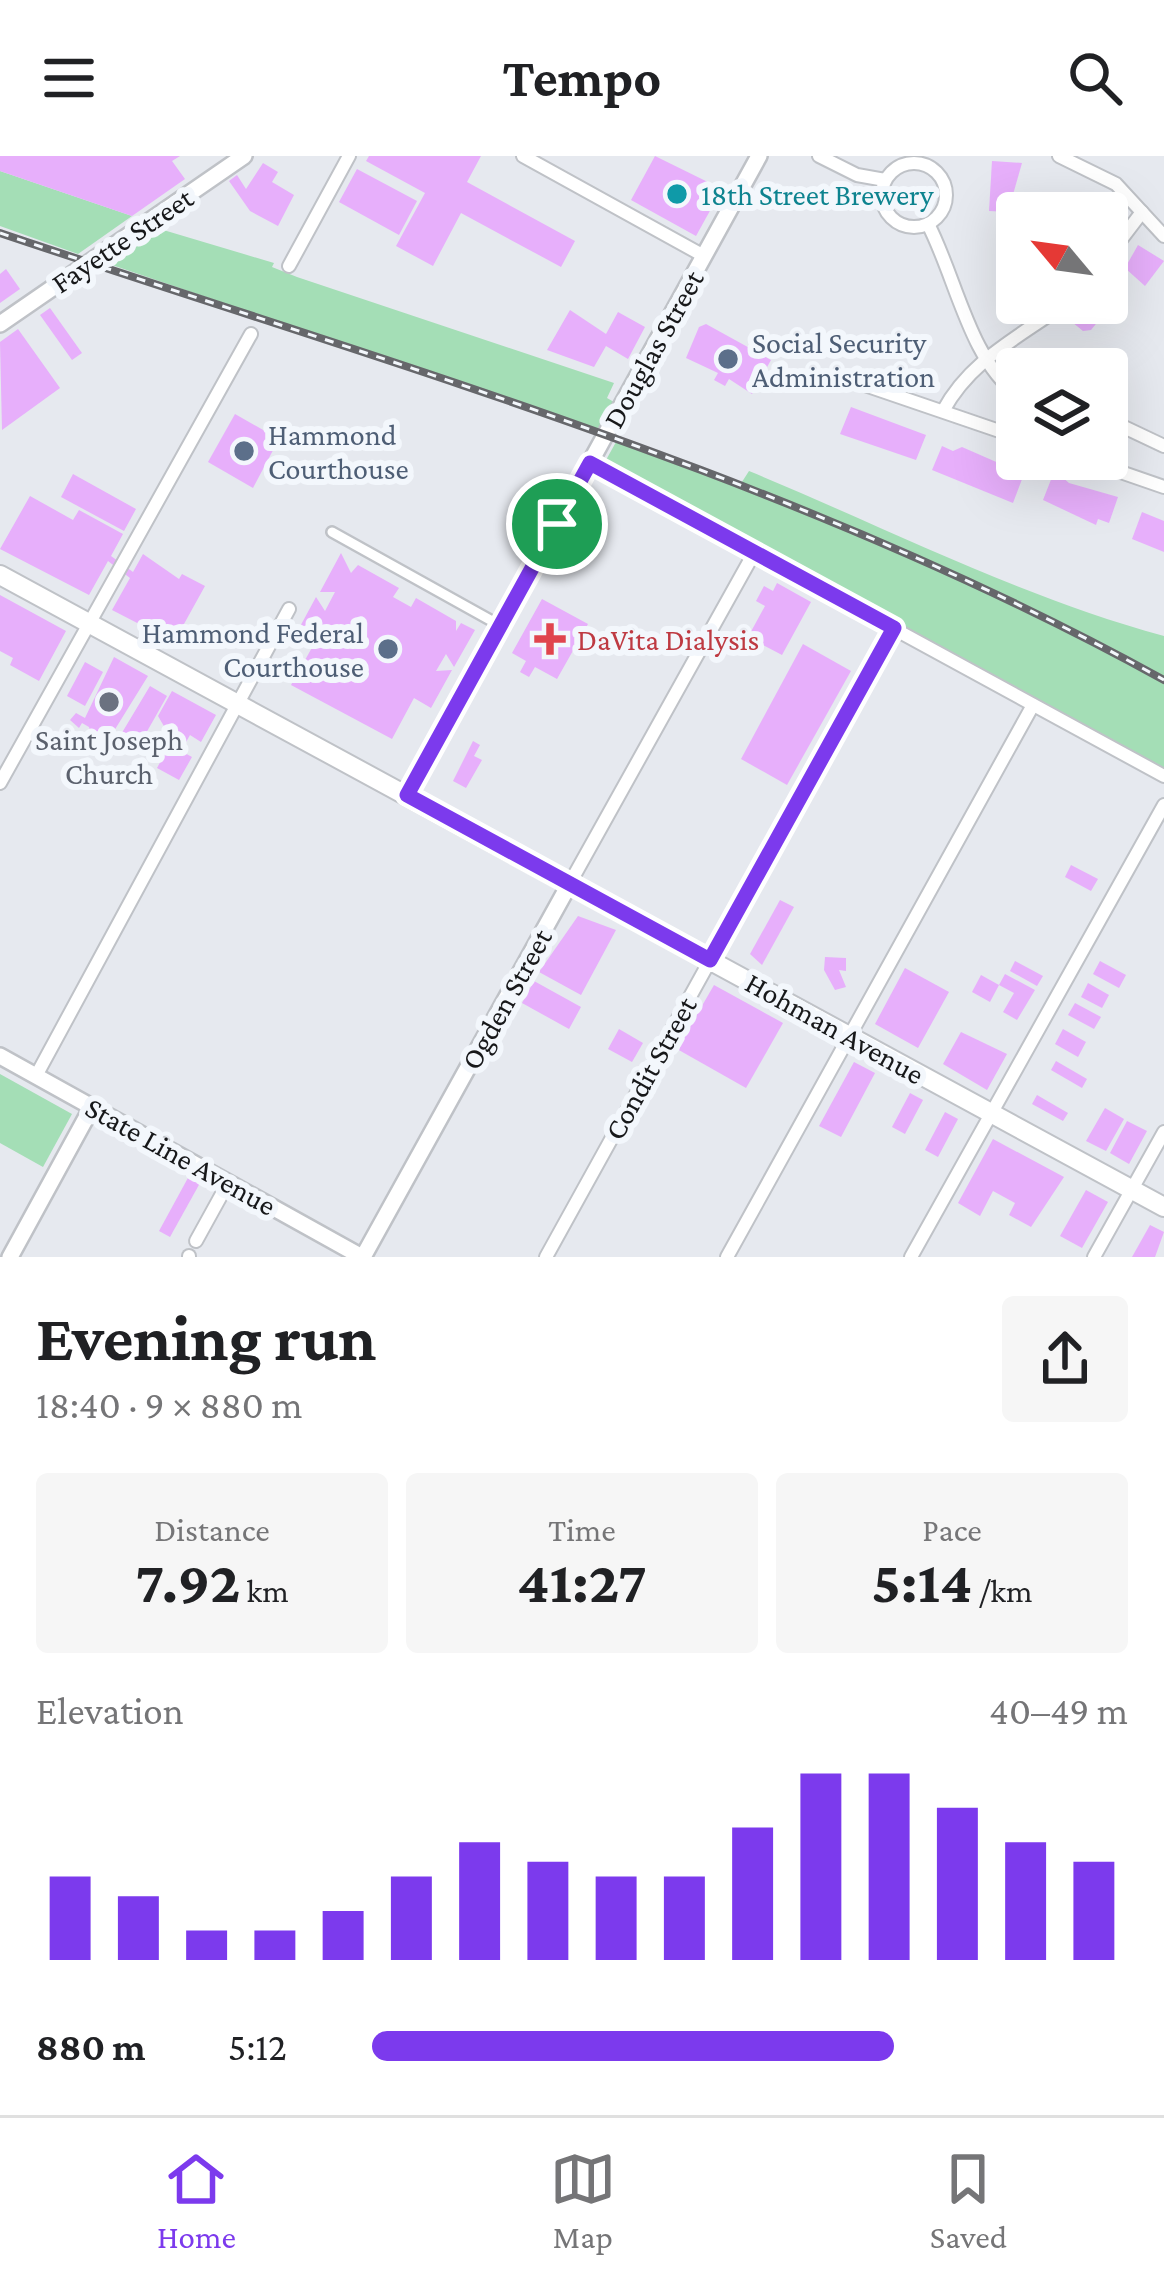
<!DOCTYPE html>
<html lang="en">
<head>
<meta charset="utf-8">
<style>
	body { margin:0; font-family:"Crimson Pro",serif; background:#f6f6f6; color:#202124; height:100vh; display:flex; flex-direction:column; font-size:45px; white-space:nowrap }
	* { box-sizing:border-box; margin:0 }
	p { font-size:39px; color:#757577 }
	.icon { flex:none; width:66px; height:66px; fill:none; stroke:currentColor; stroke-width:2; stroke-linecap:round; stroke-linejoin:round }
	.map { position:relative; height:1101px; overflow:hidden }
	.sheet { display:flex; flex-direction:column; background:#fff; flex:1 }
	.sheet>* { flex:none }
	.needle { width:78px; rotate:299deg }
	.tools { position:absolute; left:996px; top:36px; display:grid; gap:24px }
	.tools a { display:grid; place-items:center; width:132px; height:132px; border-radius:12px; background:#fff; box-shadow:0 12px 48px #0002; font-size:60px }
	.pin { position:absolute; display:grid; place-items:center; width:102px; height:102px; color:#fff; margin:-51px; border:6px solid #fff; border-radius:50%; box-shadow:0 3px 12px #0007 }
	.round { display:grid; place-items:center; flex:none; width:126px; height:126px; border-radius:12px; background:#f6f6f6 }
	.head { display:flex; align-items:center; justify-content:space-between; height:204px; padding:0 36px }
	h1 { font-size:66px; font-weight:700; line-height:90px }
	.stats { display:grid; grid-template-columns:repeat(3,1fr); gap:18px; height:204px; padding:12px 36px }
	.stats div { display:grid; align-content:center; border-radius:12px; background:#f6f6f6; text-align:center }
	.stats b { font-size:60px; font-weight:700 }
	.stats small { font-size:33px; font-weight:400 }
	.stats p { font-size:33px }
	.chart { height:336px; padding:24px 36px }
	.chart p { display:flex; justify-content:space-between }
	.chart svg { width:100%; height:216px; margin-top:12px; stroke:#7c3aed; stroke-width:6 }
	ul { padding:0 36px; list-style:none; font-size:39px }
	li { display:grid; grid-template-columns:192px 144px 1fr; align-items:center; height:90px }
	li i { height:30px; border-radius:15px; background:#7c3aed }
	header { display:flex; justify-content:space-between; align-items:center; height:156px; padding:0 36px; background:#fff; font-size:54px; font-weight:700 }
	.tab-bar { display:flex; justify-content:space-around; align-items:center; height:168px; border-top:3px solid #e0e0e0; background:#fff; font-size:33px; color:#757577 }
	.tab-bar a { display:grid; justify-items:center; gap:6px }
	.tab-bar .selected { color:#7c3aed }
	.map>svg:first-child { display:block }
</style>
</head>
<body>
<header><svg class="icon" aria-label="menu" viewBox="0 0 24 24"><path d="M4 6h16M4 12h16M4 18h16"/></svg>Tempo<svg class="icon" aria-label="search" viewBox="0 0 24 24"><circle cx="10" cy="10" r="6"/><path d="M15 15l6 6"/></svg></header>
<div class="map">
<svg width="1164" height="1101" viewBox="0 0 1164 1101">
	<rect width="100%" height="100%" fill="#e6e9ef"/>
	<!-- green -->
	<g fill="#a4deb6">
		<polygon points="0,15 132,60 78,98 0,70"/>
		<polygon points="160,73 274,107 272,111 297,121 614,227 607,242 614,246 598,274 112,109"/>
		<path d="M616,286l124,43 9,-14c138,57 271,126 415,165v139l-563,-306z"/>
		<polygon points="0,918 72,958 43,1011 0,987"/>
	</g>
	<!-- building -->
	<g fill="#e7affb">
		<polygon points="0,0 180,0 172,5 185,23 132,60 0,15"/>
		<polygon points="369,0 481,0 467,26 575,85 561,111 461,57 433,110 396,90 425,37 366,5"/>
		<polygon points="655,0 722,33 696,80 631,44"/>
		<polygon points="992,5 1022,7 1008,56 989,55"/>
		<polygon points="263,7 278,16 272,26 294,39 278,70 250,55 229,25 237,19 246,33"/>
		<polygon points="357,13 417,45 399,79 339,46"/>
		<polygon points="1138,89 1164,105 1145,130 1125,112"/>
		<polygon points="6,113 20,133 0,147 0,118"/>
		<polygon points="1107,128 1116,136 1116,143 1091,174 1083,175 1072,166 1087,147 1107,147"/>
		<polygon points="50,152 82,197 72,204 40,159"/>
		<polygon points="570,154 606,178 618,156 645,171 628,203 606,190 594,211 547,194"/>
		<polygon points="706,168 771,204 752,238 729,223 725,230 714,224 718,217 686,202 699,171"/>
		<polygon points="18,173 60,232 2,274 0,186"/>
		<polygon points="1020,196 1027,196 1050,213 1016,213 1010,209"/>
		<polygon points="851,251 926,279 916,304 840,278"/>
		<polygon points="235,258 279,283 253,332 208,306"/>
		<polygon points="942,290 953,295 962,291 1024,318 1013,347 932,314"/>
		<polygon points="73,318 136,353 124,375 61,341"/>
		<polygon points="1061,320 1069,327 1118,341 1109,367 1098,363 1096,369 1043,344 1052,321 1060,324"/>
		<polygon points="30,340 73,364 79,354 123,378 111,400 133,416 143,398 179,423 182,418 205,430 174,486 112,454 130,422 108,405 89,439 0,393"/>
		<polygon points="1142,356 1164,365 1164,396 1132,383"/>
		<polygon points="341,397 351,417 358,409 399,432 393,441 411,451 416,442 456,465 456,475 461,467 475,474 454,511 446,498 436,515 452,514 431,552 414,542 392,583 291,529 314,488 296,478 316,441 325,455 335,436 320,436"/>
		<polygon points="777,427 811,446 782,499 748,481 765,450 756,445 764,430 773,435"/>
		<polygon points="0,439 66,475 39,525 10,509 13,502 0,495"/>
		<polygon points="542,443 588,468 557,523 535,511 529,521 520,516 526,505 512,497"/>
		<polygon points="803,488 851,515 787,629 741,603"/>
		<polygon points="114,501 148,520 109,583 92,583 89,571 82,567 79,572 70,564 76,557 85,562"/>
		<polygon points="85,506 103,516 85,550 67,540"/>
		<polygon points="150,530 167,540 136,595 117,585"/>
		<polygon points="172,535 216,559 201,586 190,579 181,595 192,601 179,624 157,612 169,590 159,584 165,572 158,560"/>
		<polygon points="473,585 480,589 474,600 482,604 466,632 453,625"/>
		<polygon points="1071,709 1098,723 1091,735 1065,721"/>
		<polygon points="780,744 794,751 762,809 750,798"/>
		<polygon points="578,760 616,774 581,839 539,816"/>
		<polygon points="825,801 846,802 846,815 839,814 846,831 835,834 824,814"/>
		<polygon points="1015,805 1043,820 1037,830 1010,815"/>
		<polygon points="1100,805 1126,819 1119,832 1093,818"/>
		<polygon points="905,812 949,836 918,892 875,868"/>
		<polygon points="1005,818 1035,834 1017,864 1003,856 1014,837 999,829"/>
		<polygon points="981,819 999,829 990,846 972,836"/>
		<polygon points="534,825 581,851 569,873 522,847"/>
		<polygon points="1088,827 1109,839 1102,852 1081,841"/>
		<polygon points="714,829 783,867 746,932 677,893"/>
		<polygon points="1075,847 1101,861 1094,873 1068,859"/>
		<polygon points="619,873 643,887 632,906 608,893"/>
		<polygon points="1063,873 1086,886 1078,901 1055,888"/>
		<polygon points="961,876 1007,898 987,934 943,908"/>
		<polygon points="1056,905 1087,923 1082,932 1051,914"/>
		<polygon points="854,906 875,917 841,981 819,970"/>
		<polygon points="910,937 923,944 905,978 892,971"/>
		<polygon points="1037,939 1068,957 1063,965 1032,948"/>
		<polygon points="1105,952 1124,963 1106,995 1086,985"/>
		<polygon points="945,956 958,963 938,1001 925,994"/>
		<polygon points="1127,965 1147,975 1129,1008 1110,997"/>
		<polygon points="993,983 1064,1021 1031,1071 1009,1059 1015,1047 993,1035 980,1060 958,1047"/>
		<polygon points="189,1020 200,1027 170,1081 159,1075"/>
		<polygon points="1086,1034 1108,1046 1082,1092 1060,1080"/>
		<polygon points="1150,1069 1164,1076 1155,1101 1132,1101"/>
	</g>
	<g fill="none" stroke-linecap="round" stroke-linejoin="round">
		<!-- pedestrian casing -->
		<g stroke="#bfc2c7" stroke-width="14">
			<polyline id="pedestrian" points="332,376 501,470"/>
		</g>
		<!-- minor casing -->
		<g stroke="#bfc2c7" stroke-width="16">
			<g id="minor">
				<polyline points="523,0 704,100"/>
				<polyline points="819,0 857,19 885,24"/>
				<polyline points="1059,0 1116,28 1164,80"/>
				<circle cx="914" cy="39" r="32"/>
				<path d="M928,68c28,54 42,136 89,170"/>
				<polyline points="1107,102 1142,56"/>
				<polyline points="289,110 349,0"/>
				<polyline points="856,226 1017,281"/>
				<path d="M943,255c28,-52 77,-74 123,-108"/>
				<polyline points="1107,263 1164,290"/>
				<polyline points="1083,303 1164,331"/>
				<polyline points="590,307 1164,620"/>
				<polyline points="0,627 251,178"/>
				<polyline points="570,727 754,397"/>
				<polyline points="36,920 289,453"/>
				<polyline points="196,1085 228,1027"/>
				<polyline points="189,1101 189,1100"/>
				<polyline points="546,1101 894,472"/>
				<polyline points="727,1101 1033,549"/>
				<polyline points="911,1101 1164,649"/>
				<polyline points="1094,1101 1164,976"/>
			</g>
		</g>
		<!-- tertiary casing -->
		<g stroke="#bfc2c7" stroke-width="20">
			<g id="tertiary">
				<polyline points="0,168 244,0"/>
				<polyline points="407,639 759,0"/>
				<polyline points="0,900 362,1101"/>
				<polyline points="10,1101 92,951"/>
				<polyline points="363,1101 570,727"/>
			</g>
		</g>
		<!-- secondary casing -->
		<g stroke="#bfc2c7" stroke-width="22">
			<polyline id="secondary" points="0,419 1164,1051"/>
		</g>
		<!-- pedestrian -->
		<use href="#pedestrian" stroke="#fff" stroke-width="9"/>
		<!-- minor -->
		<use href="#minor" stroke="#fff" stroke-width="12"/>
		<!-- tertiary -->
		<use href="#tertiary" stroke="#fff" stroke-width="15"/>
		<!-- secondary -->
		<use href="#secondary" stroke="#fff" stroke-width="18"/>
		<!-- rail casing -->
		<g stroke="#66676b" stroke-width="8">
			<path id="rail" d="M0,77c393,132 799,245 1164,447"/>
		</g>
		<!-- rail -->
		<use href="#rail" stroke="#f3f7fc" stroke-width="3" stroke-dasharray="9" stroke-linecap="butt"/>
	</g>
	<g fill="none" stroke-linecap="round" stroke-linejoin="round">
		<!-- route casing -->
		<g stroke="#fff" stroke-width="24">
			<polygon id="route" points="590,307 894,472 710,804 407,639"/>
		</g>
		<!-- route -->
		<use href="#route" stroke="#7c3aed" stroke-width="15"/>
	</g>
	<!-- markers -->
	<circle fill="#0f9aa8" stroke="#f3f7fc" stroke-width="4.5" cx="677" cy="38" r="12"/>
	<g fill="#5c6f8a" stroke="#f3f7fc" stroke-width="4.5">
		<circle cx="728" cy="203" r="12"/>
		<circle cx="244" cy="295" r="12"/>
		<circle cx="388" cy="493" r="12"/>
	</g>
	<path fill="#e0444e" stroke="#f3f7fc" stroke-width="4.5" d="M544 465h12v12h12v12h-12v12h-12v-12h-12v-12h12z"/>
	<circle fill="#6b7280" stroke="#f3f7fc" stroke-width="4.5" cx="109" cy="546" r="12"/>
	<g text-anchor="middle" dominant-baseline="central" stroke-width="12" stroke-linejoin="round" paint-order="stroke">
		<!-- culture labels -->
		<g font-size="30" fill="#0d838f" stroke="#f3f7fc" text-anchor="start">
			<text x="701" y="38">18th Street Brewery</text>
		</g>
		<!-- street labels -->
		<g font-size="30" fill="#17181a" stroke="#f3f7fc">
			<text transform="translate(122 84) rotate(-34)">Fayette Street</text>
			<text transform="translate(653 193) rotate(-61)">Douglas Street</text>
			<text transform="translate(506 843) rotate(-61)">Ogden Street</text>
			<text transform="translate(835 872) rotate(29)">Hohman Avenue</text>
			<text transform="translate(650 912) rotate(-61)">Condit Street</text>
			<text transform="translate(181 1000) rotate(29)">State Line Avenue</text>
		</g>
		<!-- service labels -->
		<g font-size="30" fill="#4e5e75" stroke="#f3f7fc" text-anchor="start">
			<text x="752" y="186">Social Security<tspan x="752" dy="34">Administration</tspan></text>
			<text x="268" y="278">Hammond<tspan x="268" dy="34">Courthouse</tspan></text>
			<text x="364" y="476" text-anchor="end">Hammond Federal<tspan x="364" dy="34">Courthouse</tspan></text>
		</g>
		<!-- health labels -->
		<g font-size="30" fill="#be3a42" stroke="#f3f7fc" text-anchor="start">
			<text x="577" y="483">DaVita Dialysis</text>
		</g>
		<!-- worship labels -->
		<g font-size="30" fill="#5b616d" stroke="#f3f7fc">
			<text x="109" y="583">Saint Joseph<tspan x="109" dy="34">Church</tspan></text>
		</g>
	</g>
</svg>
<div class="tools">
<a><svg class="needle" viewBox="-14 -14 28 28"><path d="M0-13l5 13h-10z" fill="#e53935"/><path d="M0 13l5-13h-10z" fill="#757577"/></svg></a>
<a><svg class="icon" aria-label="layers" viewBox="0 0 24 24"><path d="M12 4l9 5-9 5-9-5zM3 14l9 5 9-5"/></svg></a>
</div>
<div class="pin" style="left:557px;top:368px;background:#1e9e55"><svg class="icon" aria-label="arrive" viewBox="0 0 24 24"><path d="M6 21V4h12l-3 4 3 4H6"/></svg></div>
</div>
<section class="sheet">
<div class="head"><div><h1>Evening run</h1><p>18:40 · 9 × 880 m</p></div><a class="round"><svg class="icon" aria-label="share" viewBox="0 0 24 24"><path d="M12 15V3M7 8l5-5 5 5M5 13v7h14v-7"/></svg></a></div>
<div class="stats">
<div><p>Distance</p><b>7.92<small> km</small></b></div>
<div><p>Time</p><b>41:27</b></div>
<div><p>Pace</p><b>5:14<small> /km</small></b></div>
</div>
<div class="chart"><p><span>Elevation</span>40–49 m</p>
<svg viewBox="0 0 160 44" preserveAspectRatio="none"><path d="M5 44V27M15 44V31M25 44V38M35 44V38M45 44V34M55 44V27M65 44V20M75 44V24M85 44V27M95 44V27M105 44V17M115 44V6M125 44V6M135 44V13M145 44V20M155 44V24"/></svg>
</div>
<ul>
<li><b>880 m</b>5:12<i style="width:69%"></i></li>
</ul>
</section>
<nav class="tab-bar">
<a class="selected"><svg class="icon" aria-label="home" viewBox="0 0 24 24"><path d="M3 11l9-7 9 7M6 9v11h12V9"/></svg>Home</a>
<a><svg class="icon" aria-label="map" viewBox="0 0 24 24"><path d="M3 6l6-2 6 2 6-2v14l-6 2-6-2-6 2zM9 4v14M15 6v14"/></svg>Map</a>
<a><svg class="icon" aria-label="saved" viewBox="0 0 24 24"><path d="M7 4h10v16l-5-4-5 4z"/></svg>Saved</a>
</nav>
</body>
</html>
